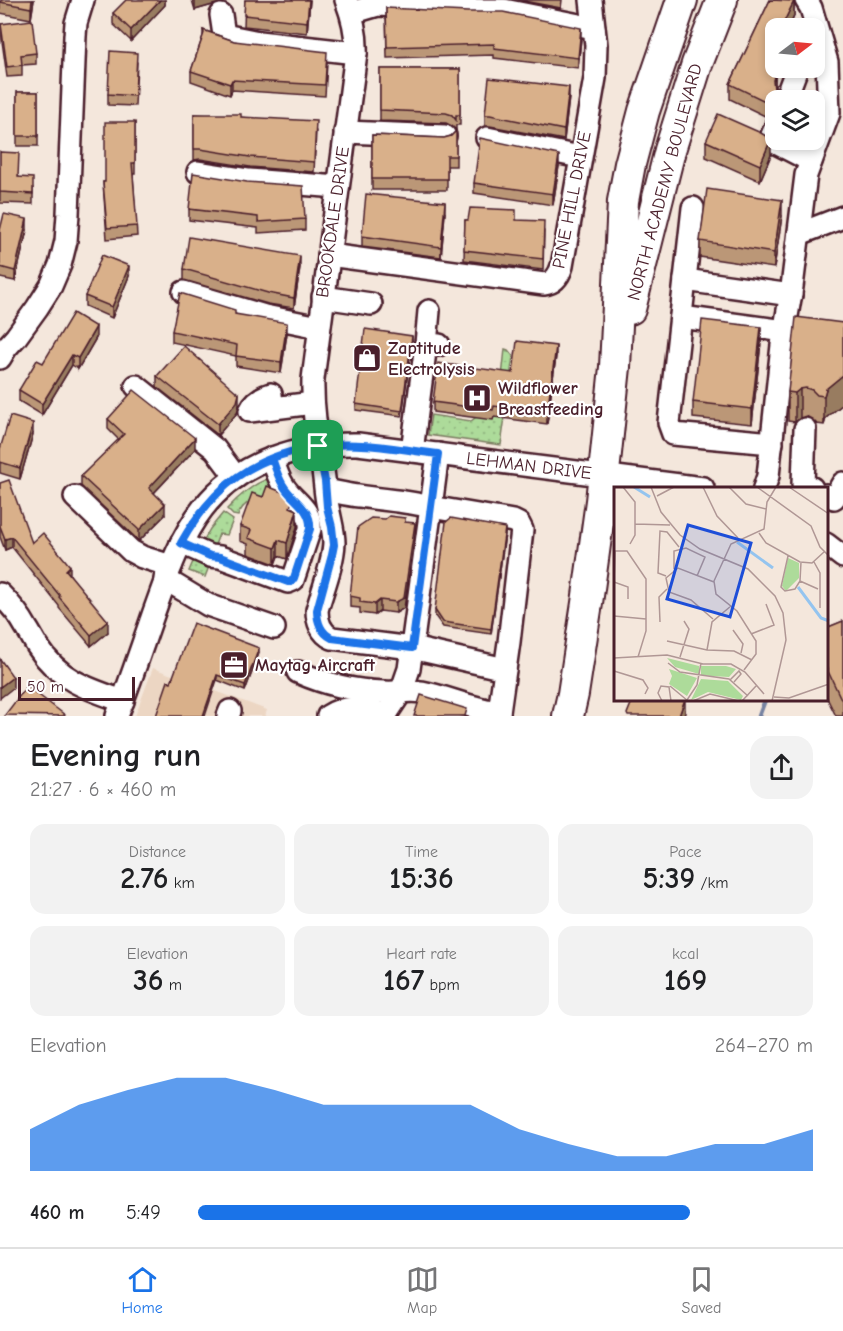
<!DOCTYPE html>
<html lang="en">
<head>
<meta charset="utf-8">
<style>
	body { margin:0; font-family:"Comic Neue",sans-serif; background:#f2f2f2; color:#202124; height:100vh; display:flex; flex-direction:column; font-size:22px; white-space:nowrap }
	* { box-sizing:border-box; margin:0 }
	p { font-size:20px; color:#757577 }
	.icon { flex:none; width:33px; height:33px; fill:none; stroke:currentColor; stroke-width:2; stroke-linecap:round; stroke-linejoin:round }
	.map { position:relative; height:716px; overflow:hidden }
	.side { display:flex; flex-direction:column; background:#fff; flex:1 }
	.side>* { flex:none }
	.needle { width:39px; rotate:74deg }
	.buttons { position:absolute; left:765px; top:18px; display:grid; gap:12px }
	.buttons a { display:grid; place-items:center; width:60px; height:60px; border-radius:12px; background:#fff; box-shadow:0 3px 9px #0003; font-size:30px }
	.scale { position:absolute; left:18px; bottom:15px; width:117px; box-sizing:border-box; padding-left:6px; border:3px solid #4a1f2b; border-top:0; font-size:16px; line-height:21px; white-space:nowrap; color:#4a1f2b; -webkit-text-stroke:4px #fff; paint-order:stroke }
	.pin { position:absolute; display:grid; place-items:center; width:51px; height:51px; color:#fff; margin:-26px; border-radius:12px; box-shadow:0 3px 9px #0006 }
	.round { display:grid; place-items:center; flex:none; width:63px; height:63px; border-radius:18px; background:#f2f2f2 }
	.headline { display:flex; align-items:center; justify-content:space-between; height:102px; padding:0 30px }
	h1 { font-size:33px; font-weight:600; line-height:45px }
	.metrics { display:grid; grid-template-columns:repeat(3,1fr); gap:9px; height:102px; padding:6px 30px }
	.metrics div { display:grid; align-content:center; border-radius:15px; background:#f2f2f2; text-align:center }
	.metrics b { font-size:30px; font-weight:600 }
	.metrics small { font-size:16px; font-weight:400 }
	.metrics p { font-size:16px }
	.chart { height:168px; padding:12px 30px }
	.chart p { display:flex; justify-content:space-between }
	.chart svg { width:100%; height:108px; margin-top:6px; fill:#1a73e8; opacity:.7 }
	ul { padding:0 30px; list-style:none; font-size:20px }
	li { display:grid; grid-template-columns:96px 72px 1fr; align-items:center; height:45px }
	li i { height:15px; border-radius:8px; background:#1a73e8 }
	.tab-bar { display:flex; justify-content:space-around; align-items:center; height:84px; border-top:2px solid #e0e0e0; background:#fff; font-size:16px; color:#757577 }
	.tab-bar a { display:grid; justify-items:center; gap:3px }
	.tab-bar .selected { color:#1a73e8 }
	.map>svg:first-child { display:block }
</style>
</head>
<body>
<div class="map">
<svg width="843" height="716" viewBox="0 0 843 716">
	<defs>
		<pattern id="grass-dots" width="8" height="8" patternUnits="userSpaceOnUse" patternTransform="scale(1.5)"><rect width="8" height="8" fill="#addb9a"/><path d="M2 2h.1M6 6h.1" fill="none" stroke="#96bc85" stroke-width="1.8" stroke-linecap="round"/></pattern>
	</defs>
	<rect width="100%" height="100%" fill="#f4e7dc"/>
	<filter id="ink" filterUnits="userSpaceOnUse"><feTurbulence type="fractalNoise" baseFrequency=".0167" numOctaves="2"/><feDisplacementMap in="SourceGraphic" scale="12" xChannelSelector="R" yChannelSelector="G"/><feConvolveMatrix kernelMatrix="1 2 1 2 8 2 1 2 1" color-interpolation-filters="sRGB"/></filter>
	<g filter="url(#ink)">
		<!-- built -->
		<polygon fill="#ecd6c3" points="153,668 267,710 265,716 135,716"/>
		<!-- grass -->
		<g fill="url(#grass-dots)" stroke="#7c7d62" stroke-width="1.5">
			<polygon points="505,349 508,350 513,356 510,378 502,377"/>
			<polygon points="498,381 510,382 501,445 428,435 431,415 471,421 475,418"/>
			<path d="M267,479l7,14c-14,4 -31,7 -36,23l-5,-1 -6,-6c11,-12 25,-24 40,-30z"/>
			<polygon points="223,513 233,520 227,535 219,534 215,545 212,549 201,545 210,529"/>
			<polygon points="195,557 210,564 205,577 189,571"/>
		</g>
		<g fill="none" stroke-linecap="round" stroke-linejoin="round">
			<!-- stream -->
			<polyline stroke="#7682a1" stroke-width="4.5" points="759,716 765,700"/>
			<!-- minor casing -->
			<g stroke="#4a1f2b" stroke-width="26">
				<g id="minor">
					<path d="M346,0c7,18 11,34 10,53l-43,326c-1,32 5,61 10,92 2,12 2,24 5,36 2,12 6,24 6,36 -1,21 -11,46 -17,67 0,11 4,23 15,28l80,10 93,21"/>
					<polyline points="351,13 378,5 469,10 504,10 594,28"/>
					<polyline points="221,15 224,35 259,42 356,53"/>
					<polyline points="785,100 797,68"/>
					<polyline points="776,126 770,140 811,161"/>
					<polyline points="345,132 445,136"/>
					<polyline points="487,138 580,157"/>
					<polyline points="198,172 249,180 338,187"/>
					<polyline points="693,208 669,423 673,434 772,443"/>
					<polyline points="799,234 843,217"/>
					<path d="M329,255l215,29c10,-1 15,-8 18,-18l33,-188 1,-33 -5,-45"/>
					<polyline points="685,280 791,295"/>
					<polyline points="184,292 265,316 319,327"/>
					<polyline points="323,297 371,304"/>
					<polyline points="681,317 785,331"/>
					<polyline points="426,344 429,311"/>
					<polyline points="0,358 6,348 16,337 37,308 51,286 60,265 66,241 68,214 75,36 76,23 83,0"/>
					<polyline points="136,386 215,449 236,477"/>
					<path d="M272,408l-1,-14c-10,3 -17,8 -21,17l63,-8"/>
					<polyline points="805,429 803,484 812,488"/>
					<polyline points="412,451 426,344 439,345"/>
					<polyline points="764,488 768,476 782,345 792,287 806,175 829,113 827,62 811,8 806,0"/>
					<path d="M326,490c11,2 22,5 33,6 24,4 49,5 72,11l7,-53"/>
					<polyline points="826,495 834,498 843,483"/>
					<polyline points="75,497 131,551 142,557 171,566"/>
					<path d="M181,543l29,13 10,1 68,25 5,-2 17,-51c2,-21 -18,-28 -27,-44 -5,-8 -8,-18 -11,-27"/>
					<polyline points="826,544 843,557"/>
					<polyline points="165,579 208,605 274,628"/>
					<path d="M0,594c10,10 19,20 26,33 4,6 8,14 12,20 21,33 50,42 85,54"/>
					<path d="M298,672c27,12 57,19 86,20 13,1 26,-2 38,0 26,5 50,17 77,20l-1,4"/>
					<path d="M117,716c13,-34 25,-69 37,-104 13,-36 25,-73 49,-104 37,-47 97,-65 155,-64l345,44"/>
					<polyline points="228,716 230,711"/>
					<path d="M328,716c19,-13 37,-6 59,-2"/>
					<polyline points="385,716 401,692 409,669 431,507 513,521 519,524 522,530 509,642 499,712"/>
				</g>
			</g>
			<!-- highway casing -->
			<g stroke="#4a1f2b" stroke-width="34">
				<g id="highway">
					<polyline points="630,309 670,150 697,64 722,0"/>
					<polyline points="568,716 573,694 587,603 601,501 615,367 623,201 630,164 644,111 682,0"/>
				</g>
			</g>
			<!-- minor -->
			<use href="#minor" stroke="#fff" stroke-width="21"/>
			<!-- highway -->
			<use href="#highway" stroke="#fff" stroke-width="30"/>
		</g>
		<!-- wall -->
		<g fill="#bb9777" stroke="#4a1f2b" stroke-width="1.5">
			<polygon points="34,0 31,19 0,13 0,2"/>
			<polygon points="165,0 165,5 131,41 113,24 113,13"/>
			<polygon points="192,0 230,0 195,10"/>
			<polygon points="245,0 310,0 307,33 244,26"/>
			<polygon points="518,0 562,0 561,8"/>
			<polygon points="770,0 794,1 794,16 789,28 776,28 776,68 778,68 775,73 775,89 774,94 774,105 767,117 730,99 730,84"/>
			<polygon points="386,8 581,38 578,68 494,58 494,55 387,58"/>
			<polygon points="1,24 36,53 36,64 22,65 22,76 7,77 1,34"/>
			<polygon points="203,30 234,41 327,63 325,96 232,90 230,95 191,81 191,71 203,36"/>
			<polygon points="137,63 135,106 108,105 108,94"/>
			<polygon points="380,69 460,69 460,125 456,125 456,130 452,126 446,123 380,121"/>
			<rect x="17" y="92" width="21" height="54"/>
			<polygon points="569,97 564,140 490,126 485,126 485,115"/>
			<polygon points="194,114 241,117 316,131 314,172 250,167 200,159 194,160"/>
			<polygon points="135,122 135,174 133,174 137,236 107,239 103,182 105,182"/>
			<polygon points="456,131 456,166 447,166 447,190 372,190 372,135 444,138 451,136"/>
			<polygon points="706,141 771,155 760,181 706,157"/>
			<polygon points="0,152 19,177 33,188 33,204 0,203"/>
			<polygon points="559,166 553,205 474,193 474,183"/>
			<polygon points="189,209 305,219 305,230 258,233 258,228 189,220"/>
			<polygon points="445,213 441,257 362,247 362,236"/>
			<polygon points="782,216 774,268 700,257 700,241"/>
			<polygon points="465,220 516,220 544,231 543,270 464,260"/>
			<polygon points="0,230 27,230 15,281 0,278"/>
			<polygon points="300,267 294,308 268,304 184,280 184,269"/>
			<polygon points="129,276 112,318 85,306 85,296"/>
			<polygon points="235,314 287,333 281,373 236,366 236,356 172,342 172,331"/>
			<polygon points="843,323 843,404 826,418 824,425 817,424 812,419 806,416 800,418 795,422 788,421 788,392"/>
			<polygon points="96,338 78,369 72,365 42,415 19,401 19,390 43,363"/>
			<polygon points="412,341 402,416 356,410 356,404"/>
			<polygon points="761,342 752,424 693,418 693,402"/>
			<polygon points="556,356 547,424 494,417 493,420 433,412 433,402"/>
			<polygon points="157,376 239,405 237,413 218,435 157,387"/>
			<polygon points="108,419 195,449 154,493 165,515 139,541 81,486 81,476 119,440 108,429"/>
			<polygon points="33,434 20,479 0,473 0,449"/>
			<polygon points="0,483 32,543 70,575 108,632 91,646 59,608 59,606 12,547 5,550 0,537"/>
			<polygon points="293,508 297,527 287,559 278,556 275,564 248,554 248,544 240,541 240,526"/>
			<polygon points="405,522 415,534 404,608 396,613 380,611 375,615 360,613 360,608 350,607 350,596"/>
			<polygon points="505,534 491,634 443,627 435,616 435,610"/>
			<polygon points="843,621 843,716 836,716 826,696 826,628"/>
			<polygon points="259,653 245,691 217,680 171,682"/>
		</g>
		<!-- shaded-wall -->
		<g fill="#987b61" stroke="#4a1f2b" stroke-width="1.5">
			<polygon points="32,0 34,0 31,19 31,8"/>
			<polygon points="160,0 165,0 165,5 131,41 131,30"/>
			<polygon points="195,0 230,0 195,10"/>
			<polygon points="309,0 310,0 307,33 307,22"/>
			<polygon points="794,1 794,16 789,28 781,28"/>
			<polygon points="581,28 581,38 578,68 578,58"/>
			<polygon points="776,56 776,68 778,68 769,86 769,70"/>
			<polygon points="775,74 775,89 774,94 774,105 767,117 767,102"/>
			<polygon points="232,80 232,90 230,95 230,84"/>
			<polygon points="569,87 569,97 564,140 564,130"/>
			<polygon points="771,139 771,155 760,181 760,165"/>
			<polygon points="559,155 559,166 553,205 553,194"/>
			<polygon points="782,200 782,216 774,268 774,253"/>
			<polygon points="445,202 445,213 441,257 441,247"/>
			<polygon points="27,219 27,230 15,281 15,271"/>
			<polygon points="300,256 300,267 294,308 294,298"/>
			<polygon points="129,266 129,276 112,318 112,307"/>
			<polygon points="287,323 287,333 281,373 281,362"/>
			<polygon points="96,327 96,338 78,369 78,358"/>
			<polygon points="761,327 761,342 752,424 752,409"/>
			<polygon points="412,336 412,341 402,416 402,411"/>
			<polygon points="556,346 556,356 547,424 547,413"/>
			<polygon points="72,355 72,365 42,415 42,404"/>
			<polygon points="843,375 843,404 826,418 824,425 824,396 826,389"/>
			<polygon points="800,389 800,418 795,422 795,393"/>
			<polygon points="239,394 239,405 237,413 218,435 218,424"/>
			<polygon points="33,423 33,434 20,479 20,468"/>
			<polygon points="195,438 195,449 149,498 149,488"/>
			<polygon points="165,504 165,515 139,541 139,530"/>
			<polygon points="297,512 297,527 287,559 287,543"/>
			<polygon points="415,523 415,534 404,608 396,613 396,602"/>
			<polygon points="505,528 505,534 491,634 491,629"/>
			<polygon points="12,537 12,547 5,550 5,539"/>
			<polygon points="278,540 278,556 275,564 275,548"/>
			<polygon points="70,566 70,577 66,570"/>
			<polygon points="380,600 380,611 375,615 375,604"/>
			<polygon points="108,621 108,632 91,646 91,635"/>
			<polygon points="259,648 259,653 245,691 245,685"/>
			<polygon points="217,675 217,680 205,716 203,716"/>
			<polygon points="13,677 13,688 0,698 0,687"/>
			<polygon points="685,699 685,713 684,716 679,716"/>
		</g>
		<!-- building -->
		<g fill="#d9b08a" stroke="#4a1f2b" stroke-width="1.5">
			<polygon points="1,0 32,0 31,8 0,2"/>
			<polygon points="126,0 160,0 131,30 113,13"/>
			<polygon points="245,0 309,0 307,22 244,15"/>
			<polygon points="770,0 794,1 781,28 776,28 776,40 773,46 776,47 776,56 769,70 775,74 773,80 774,89 767,102 730,84"/>
			<polygon points="386,8 468,12 503,12 581,28 578,58 494,48 494,44 387,47"/>
			<polygon points="32,20 36,53 21,55 22,65 7,67 1,24"/>
			<polygon points="203,30 234,41 327,52 325,85 232,80 230,84 191,71 204,33"/>
			<polygon points="110,51 137,53 135,96 108,94"/>
			<polygon points="380,69 460,69 460,115 456,115 456,120 452,115 446,113 380,110"/>
			<polygon points="489,78 569,87 564,130 490,115 485,115"/>
			<rect x="17" y="92" width="21" height="44"/>
			<polygon points="194,114 241,114 241,117 316,121 314,162 250,157 200,149 194,149"/>
			<polygon points="718,114 761,133 771,139 760,165 706,141"/>
			<polygon points="105,122 135,122 135,163 132,163 137,226 107,228 103,182 105,182"/>
			<polygon points="456,131 456,156 447,156 447,179 372,179 372,135 444,138 451,136"/>
			<polygon points="480,138 559,155 553,194 474,183"/>
			<polygon points="0,152 19,153 18,177 33,178 33,194 0,192"/>
			<polygon points="193,173 247,182 303,186 305,219 258,222 258,217 189,209"/>
			<polygon points="707,189 782,200 774,253 700,241"/>
			<polygon points="366,194 445,202 441,247 362,236"/>
			<polygon points="470,208 516,210 516,220 544,221 543,259 464,250 465,220 468,220"/>
			<polygon points="4,214 27,219 15,271 0,267 0,230"/>
			<polygon points="189,237 300,256 294,298 268,293 184,269"/>
			<polygon points="102,255 129,266 112,307 85,296"/>
			<polygon points="180,293 235,310 235,314 287,323 281,362 236,356 237,345 172,331"/>
			<polygon points="73,313 96,327 78,358 72,355 42,404 19,390 37,360 43,363"/>
			<polygon points="796,317 843,323 843,375 826,389 824,396 817,395 812,390 806,388 800,389 795,393 788,392"/>
			<polygon points="702,320 761,327 752,409 693,402"/>
			<polygon points="365,329 412,336 402,411 356,404"/>
			<polygon points="517,341 556,346 547,413 494,406 493,410 433,402 438,363 513,373"/>
			<polygon points="184,346 239,394 237,402 218,424 157,376"/>
			<polygon points="134,390 195,438 149,488 165,504 139,530 81,476 124,434 108,419"/>
			<polygon points="10,416 33,423 20,468 0,462 0,449"/>
			<polygon points="9,480 32,543 43,533 70,566 66,570 108,621 91,635 59,597 60,596 12,537 5,539 0,526 0,483"/>
			<polygon points="267,486 287,494 293,500 290,507 297,510 287,543 278,540 275,548 248,538 251,530 240,526 252,493 263,497"/>
			<polygon points="389,516 405,518 405,522 415,523 404,598 396,602 380,600 375,604 360,602 360,598 350,596 358,527 371,518 385,519"/>
			<polygon points="451,518 505,528 491,629 443,622 435,610 446,522"/>
			<polygon points="843,621 843,703 826,667 826,628"/>
			<polygon points="193,623 259,648 245,685 217,675 203,716 156,716 168,681 171,682"/>
			<polygon points="0,659 13,677 0,687"/>
			<polygon points="27,686 65,715 64,716 5,715"/>
			<polygon points="421,695 467,709 465,716 414,716"/>
			<polygon points="633,699 685,699 679,716 628,716 627,714"/>
		</g>
	</g>
	<g fill="none" stroke-linecap="round" stroke-linejoin="round" filter="url(#ink)">
		<!-- route casing -->
		<g stroke="#fff" stroke-width="12">
			<path id="route" d="M318,446c-65,10 -105,40 -137,97l29,13 10,1 68,25h3l3,-4 16,-49c2,-21 -18,-28 -27,-44 -5,-8 -8,-18 -11,-27 16,-5 30,-10 46,-12l7,35 2,26 5,20 2,18 -2,10 -15,55c0,11 4,23 15,28l80,10 26,-194c-40,-5 -79,-13 -120,-8"/>
		</g>
		<!-- route -->
		<use href="#route" stroke="#1a73e8" stroke-width="8"/>
	</g>
	<!-- icons -->
	<defs>
		<g id="shop-square" transform="scale(1.5)"><rect x="-9" y="-9" width="18" height="18" rx="4" fill="#4a1f2b" stroke="#fff"/><path d="M-5-2.5h2.3a2.7 3.5 0 0 1 5.4 0H5L5.5 6h-11ZM-1.5-2.5h3a1.5 2.3 0 0 0-3 0Z" fill="#fff"/></g>
		<g id="hospital-square" transform="scale(1.5)"><rect x="-9" y="-9" width="18" height="18" rx="4" fill="#4a1f2b" stroke="#fff"/><path d="M-5-5h3v3.5h4V-5h3V5h-3V1.5h-4V5h-3Z" fill="#fff"/></g>
		<g id="office-square" transform="scale(1.5)"><rect x="-9" y="-9" width="18" height="18" rx="4" fill="#4a1f2b" stroke="#fff"/><path d="M-6-3h4V-5.5h4V-3h4V5H-6ZM-1-4.5V-3h2v-1.5ZM-6 0V1H6V0Z" fill="#fff"/></g>
	</defs>
	<g fill-rule="evenodd">
		<use href="#shop-square" x="367" y="358"/>
		<use href="#hospital-square" x="477" y="398"/>
		<use href="#office-square" x="234" y="665"/>
	</g>
	<g text-anchor="middle" dominant-baseline="central" stroke-width="4.5" stroke-linejoin="round" paint-order="stroke">
		<!-- street labels -->
		<g font-size="18" fill="#4a1f2b" stroke="#fff">
			<text transform="translate(665 182) rotate(-75)">NORTH ACADEMY BOULEVARD</text>
			<text transform="translate(572 200) rotate(-79)">PINE HILL DRIVE</text>
			<text transform="translate(333 222) rotate(-82)">BROOKDALE DRIVE</text>
			<text transform="translate(529 466) rotate(7)">LEHMAN DRIVE</text>
		</g>
		<!-- poi labels -->
		<g font-size="18" font-weight="bold" fill="#4a1f2b" stroke="#fff" text-anchor="start">
			<text x="388" y="348">Zaptitude<tspan x="388" dy="21">Electrolysis</tspan></text>
			<text x="498" y="388">Wildflower<tspan x="498" dy="21">Breastfeeding</tspan></text>
			<text x="255" y="665">Maytag Aircraft</text>
		</g>
	</g>
	<!-- overview -->
	<g transform="translate(614 487)">
		<rect width="214" height="214" fill="#f4e7dc"/>
		<path d="M174,71l11,5v15l-13,13 -4,-5zM53,171l32,8v8l-24,-7zM87,179h25l10,3 -7,8 -18,-1 -10,-1zM55,182l28,9 -10,18 -18,-12 3,-8zM87,192l27,2 15,15 -2,4 -33,-8 -17,8z" fill="#addb9a"/>
		<path fill="none" stroke="#94c4ef" stroke-width="3" d="M20,0l16,10M123,55l36,26M184,100l23,31 8,3"/>
		<path fill="none" stroke="#b09795" stroke-width="1.5" d="M9,0l12,15v33l-5,9M37,0l10,25 19,23 20,14 48,20 27,27 8,17 3,27 -14,61M89,0l14,29 21,22M115,0l17,17 20,5M143,0l54,39 9,21 9,9M175,0l40,27M43,9l17,-9M21,37l35,1M145,46l7,10 34,19 12,1 12,-11M174,69l-7,31 4,4 10,-2 5,-8 1,-19M200,75l6,11v35M60,82v-18l12,-3 19,9 -8,19M52,89l-8,-3 2,-42 7,1 12,15M186,94l18,8M0,95l1,-31h12l19,28v52l-8,26M0,95l14,5v12M0,129l32,3M99,132l-22,-19 -22,-8 -3,-14 12,-10 36,14M46,135l-1,-25 8,-8M119,143l10,14 -2,9M137,147l23,-9 -8,-21M53,154l40,9 27,1 18,9M93,163l5,-28 19,-16M66,170l9,-28 -5,-8M0,171l53,-3 36,9h28l14,8 19,22M54,176l12,9 49,7 19,17M130,183l12,-16v-13l-19,-30 -21,-17 -2,-13 17,-37 33,-15 3,-27 9,-15M0,184l29,9 5,8 -3,6M116,193l9,-9 2,3 -7,8M56,199l18,15M160,210l15,1 40,-14M73,213l10,-15 4,-22M48,214l-4,-8 3,-7 8,1 2,14M79,214l17,-7 29,7M128,214l14,-15"/>
		<path fill="#1d4ed8" fill-opacity="0.15" stroke="#1d4ed8" stroke-width="3" d="M74,38l63,18 -21,74 -63,-18z"/>
		<rect width="214" height="214" fill="none" stroke="#4a1f2b" stroke-width="3"/>
	</g>
</svg>
<div class="buttons">
<a><svg class="needle" viewBox="-14 -14 28 28"><path d="M0-13l5 13h-10z" fill="#e53935"/><path d="M0 13l5-13h-10z" fill="#757577"/></svg></a>
<a><svg class="icon" aria-label="layers" viewBox="0 0 24 24"><path d="M12 4l9 5-9 5-9-5zM3 14l9 5 9-5"/></svg></a>
</div>
<div class="scale">50 m</div>
<div class="pin" style="left:318px;top:446px;background:#1e9e55"><svg class="icon" aria-label="arrive" viewBox="0 0 24 24"><path d="M6 21V4h12l-3 4 3 4H6"/></svg></div>
</div>
<section class="side">
<div class="headline"><div><h1>Evening run</h1><p>21:27 · 6 × 460 m</p></div><a class="round"><svg class="icon" aria-label="share" viewBox="0 0 24 24"><path d="M12 15V3M7 8l5-5 5 5M5 13v7h14v-7"/></svg></a></div>
<div class="metrics">
<div><p>Distance</p><b>2.76<small> km</small></b></div>
<div><p>Time</p><b>15:36</b></div>
<div><p>Pace</p><b>5:39<small> /km</small></b></div>
</div>
<div class="metrics">
<div><p>Elevation</p><b>36<small> m</small></b></div>
<div><p>Heart rate</p><b>167<small> bpm</small></b></div>
<div><p>kcal</p><b>169</b></div>
</div>
<div class="chart"><p><span>Elevation</span>264–270 m</p>
<svg viewBox="0 0 160 44" preserveAspectRatio="none"><path d="M0 44V27L10 17L20 11L30 6L40 6L50 11L60 17L70 17L80 17L90 17L100 27L110 33L120 38L130 38L140 33L150 33L160 27V44z"/></svg>
</div>
<ul>
<li><b>460 m</b>5:49<i style="width:80%"></i></li>
</ul>
</section>
<nav class="tab-bar">
<a class="selected"><svg class="icon" aria-label="home" viewBox="0 0 24 24"><path d="M3 11l9-7 9 7M6 9v11h12V9"/></svg>Home</a>
<a><svg class="icon" aria-label="map" viewBox="0 0 24 24"><path d="M3 6l6-2 6 2 6-2v14l-6 2-6-2-6 2zM9 4v14M15 6v14"/></svg>Map</a>
<a><svg class="icon" aria-label="saved" viewBox="0 0 24 24"><path d="M7 4h10v16l-5-4-5 4z"/></svg>Saved</a>
</nav>
</body>
</html>
